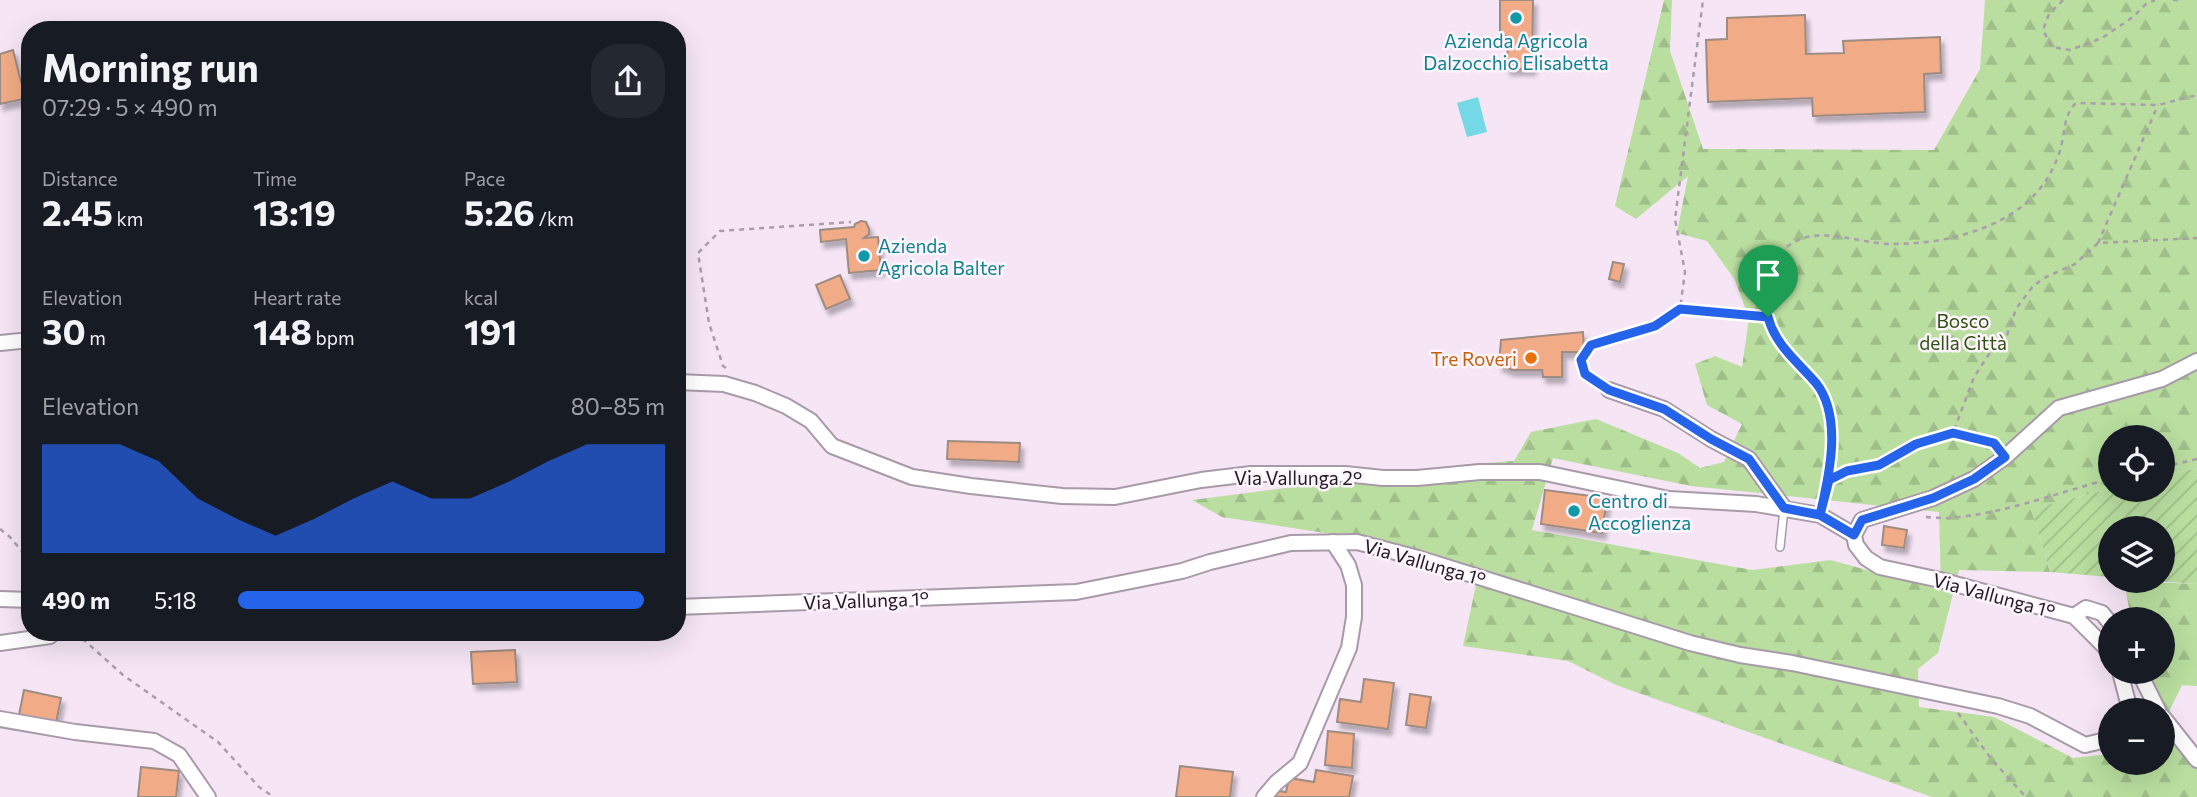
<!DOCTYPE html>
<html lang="en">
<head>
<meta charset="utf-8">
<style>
	body { margin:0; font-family:Commissioner,sans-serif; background:#242831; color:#f1f3f6; height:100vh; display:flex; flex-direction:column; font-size:26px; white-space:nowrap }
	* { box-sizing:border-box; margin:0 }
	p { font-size:23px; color:#9ea1a6 }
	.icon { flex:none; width:38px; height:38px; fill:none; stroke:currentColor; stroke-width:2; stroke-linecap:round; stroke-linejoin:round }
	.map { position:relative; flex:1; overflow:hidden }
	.panel { position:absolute; left:21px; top:21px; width:665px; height:620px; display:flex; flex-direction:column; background:#171b24; border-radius:28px; box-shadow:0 7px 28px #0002 }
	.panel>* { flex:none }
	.controls { position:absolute; left:2098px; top:425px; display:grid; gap:14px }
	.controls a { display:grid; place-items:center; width:77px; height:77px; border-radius:50%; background:#171b24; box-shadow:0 7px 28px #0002; font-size:35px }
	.pin { position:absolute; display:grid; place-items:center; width:60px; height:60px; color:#fff; margin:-72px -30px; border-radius:50% 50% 50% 0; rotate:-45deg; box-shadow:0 0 7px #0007 }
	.pin .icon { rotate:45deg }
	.round { display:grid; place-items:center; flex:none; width:74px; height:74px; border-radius:28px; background:#242831 }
	.headline { display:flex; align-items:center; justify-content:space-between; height:119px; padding:0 21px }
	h1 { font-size:38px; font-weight:700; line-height:52px }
	.stats { display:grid; grid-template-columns:repeat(3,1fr); gap:10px; height:119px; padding:7px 21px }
	.stats div { display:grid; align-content:center }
	.stats b { font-size:35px; font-weight:700 }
	.stats small { font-size:19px; font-weight:400 }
	.stats p { font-size:19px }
	.chart { height:196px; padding:14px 21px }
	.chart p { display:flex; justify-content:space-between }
	.chart svg { width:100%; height:126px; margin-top:7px; fill:#2563eb; opacity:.7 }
	ul { padding:0 21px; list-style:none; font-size:23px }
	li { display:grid; grid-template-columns:112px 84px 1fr; align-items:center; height:52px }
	li i { height:18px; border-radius:9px; background:#2563eb }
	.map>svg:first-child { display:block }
</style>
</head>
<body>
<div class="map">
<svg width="2197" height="797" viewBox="0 0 2197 797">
	<defs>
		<pattern id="forest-firs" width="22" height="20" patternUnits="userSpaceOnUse" patternTransform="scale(1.75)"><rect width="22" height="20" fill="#b9de9f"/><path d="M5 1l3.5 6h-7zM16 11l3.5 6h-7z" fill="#9fbe89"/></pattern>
		<pattern id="garden-furrows" width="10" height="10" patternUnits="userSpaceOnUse" patternTransform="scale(1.75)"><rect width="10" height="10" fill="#b9de9f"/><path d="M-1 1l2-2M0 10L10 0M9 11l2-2" fill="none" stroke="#9fbe89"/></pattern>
		<filter id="shadow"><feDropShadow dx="3.5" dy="6" stdDeviation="2" flood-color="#0004"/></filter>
	</defs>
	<rect width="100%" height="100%" fill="#f5e5f5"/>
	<!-- forest -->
	<g fill="url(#forest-firs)" fill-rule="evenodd">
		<path d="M1664,0h8l-2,51 33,98 231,1 46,-81 5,-69h212v468l-34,8v-38h-53v51l-79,20 19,63 -91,-2 -21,83 -20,16 1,38 75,10 79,41 37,-4v9h53v-35l25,34 9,1v34h-265l-316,-112 -48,-24 -105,-15 16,-75 -122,-33 -135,-21 -30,-17 279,-36 43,-3 17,-29 65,-13 82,34 22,15 24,-6 18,-38 -35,-19 -12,-41 20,-8 27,11 7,-48 -14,-39 -28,-39 -30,-8 11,-57 -52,43 -21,-13zM1553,458l138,28 248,26 2,78 -111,-30 -78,10 -220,-40z"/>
		<polygon points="2124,581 2197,584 2197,686 2182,685 2163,724 2163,710 2144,710 2150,672 2163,672 2163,620 2131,619"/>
	</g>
	<!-- garden -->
	<polygon fill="url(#garden-furrows)" points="2197,468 2197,584 2157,581 2163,581 2163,528 2110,528 2110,577 2050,572 2031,509 2110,489 2163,490 2163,476"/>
	<!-- water -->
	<polygon fill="#74d8e6" points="1478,97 1487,132 1467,137 1457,103"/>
	<!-- building -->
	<g fill="#f1ac87" stroke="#9e8b81" stroke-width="2" filter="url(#shadow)">
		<polygon points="1500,0 1533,0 1532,69 1507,69 1508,36 1500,36"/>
		<polygon points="1805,15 1806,54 1844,53 1843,41 1940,37 1941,73 1924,74 1925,112 1813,116 1812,98 1708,102 1706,40 1727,39 1727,18"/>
		<polygon points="13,50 21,82 25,81 28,98 0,104 0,54"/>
		<polygon points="861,221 866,222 869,229 869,234 864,238 878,237 881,270 849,273 846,239 821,242 820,230 854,227 855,224"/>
		<polygon points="1613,262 1624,264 1620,282 1609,279"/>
		<polygon points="840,275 850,299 826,309 816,285"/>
		<polygon points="1583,332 1584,352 1562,352 1562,377 1543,377 1542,370 1512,370 1499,365 1501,340"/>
		<polygon points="948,441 1020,443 1019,462 947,459"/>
		<polygon points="1545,490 1607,498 1602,533 1541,524"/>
		<polygon points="1884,526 1907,530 1904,548 1882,545"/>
		<polygon points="515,650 517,682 473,684 471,652"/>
		<polygon points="1364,679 1394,683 1388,729 1337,722 1340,699 1361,702"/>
		<polygon points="24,690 61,698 56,723 19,715"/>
		<polygon points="1410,694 1431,697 1426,728 1406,725"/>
		<polygon points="1328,731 1354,734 1352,768 1325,765"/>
		<polygon points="1180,766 1233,772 1230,797 1176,797"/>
		<polygon points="141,767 179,771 176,797 138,797"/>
		<polygon points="1316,770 1353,776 1349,797 1272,797 1273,790 1286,792 1289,778 1314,782"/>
	</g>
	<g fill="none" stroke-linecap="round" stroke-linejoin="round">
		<!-- lane casing -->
		<g stroke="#a89aa9" stroke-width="10">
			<polyline id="lane" points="1780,547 1784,509"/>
		</g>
		<!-- street casing -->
		<g stroke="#a89aa9" stroke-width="18">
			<g id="street">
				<polyline points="0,343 30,340"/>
				<polyline points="677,382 724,384 755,393 786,406 811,421 832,446 912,477 971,486 1062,496 1115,497 1201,480 1251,474 1345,474 1383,478 1417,478 1480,472 1540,472 1669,499 1756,504 1820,515 1854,535"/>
				<polyline points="1609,390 1664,409 1711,439 1749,459 1784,508"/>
				<polyline points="0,599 30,600"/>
				<polyline points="677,607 1076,592 1182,571 1210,562 1291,543 1357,542 1418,558 1690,643 1740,655 1792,663 1998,706 2030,716 2085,745 2110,739"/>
				<polyline points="2074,616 2086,608 2102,613 2110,623"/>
				<polyline points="0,643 50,636 54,632"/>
				<polyline points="2110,652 2074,616 1940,580 1880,567 1866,558 1856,545 1854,535 1862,520 1933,498 1974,479 2005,457 2059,408 2162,379 2197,361"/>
				<polyline points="2120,672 2130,710"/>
				<polyline points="2139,672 2158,710"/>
				<polyline points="2163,717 2197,760"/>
				<polyline points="0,719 75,732 154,741 179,755 208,797"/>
				<polyline points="1264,797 1276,783 1300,763 1349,648 1354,617 1354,585 1348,565 1333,542"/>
			</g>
		</g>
		<!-- path -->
		<g stroke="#aa9eaa" stroke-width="2.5" stroke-dasharray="5 5" stroke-linecap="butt">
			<polyline points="2063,0 2049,14 2043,30 2052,47 2070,50 2102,38 2133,17 2146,4 2155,0"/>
			<polyline points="2173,0 2181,0"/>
			<polyline points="2098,243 2158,105"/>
			<polyline points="1680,309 1767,317"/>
			<polyline points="726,368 723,366 709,323 698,253 720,231 851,222"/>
			<polyline points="1598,383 1585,374 1581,360 1591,345 1618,335 1655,326 1680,309 1685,272 1675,219 1703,0"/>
			<polyline points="1953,433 1994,443 1996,446"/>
			<polyline points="2163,467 2197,459"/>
			<path d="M1829,480c0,-16 6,-40 4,-53 -8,-54 -61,-70 -69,-129 -2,-13 2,-23 9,-35 29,-46 74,-21 116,-19 22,0 48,-2 69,-8 48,-12 89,-38 103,-89 4,-16 3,-33 15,-44l82,2 39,-10"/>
			<polyline points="1823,502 1829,480 1847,471 1879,465 1916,444 1953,433 1974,377 1991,351 2007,335 2016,309 2033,286 2046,277 2075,264 2098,243 2197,238"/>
			<path d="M1926,517c51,7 132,-25 184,-38"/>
			<polyline points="0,529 10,537 30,561"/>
			<polyline points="75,632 123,675 218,742 259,787 274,797"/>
			<polyline points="1958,713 1992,760 2026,797"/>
		</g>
		<!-- lane -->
		<use href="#lane" stroke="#fff" stroke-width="7"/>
		<!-- street -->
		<use href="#street" stroke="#fff" stroke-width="14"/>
	</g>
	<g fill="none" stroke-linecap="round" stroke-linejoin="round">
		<!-- route casing -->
		<g stroke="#fff" stroke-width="14">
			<path id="route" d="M1768,317l-88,-8 -25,17 -64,19 -10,15 4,14 24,16 55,19 47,30 38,20 35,49 36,7 9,-35 18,-9 32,-6 37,-21 37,-11 41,10 11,14 -31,22 -41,19 -71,22 -8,15 -34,-20c9,-38 23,-98 -4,-132 -18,-21 -41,-38 -48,-66"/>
		</g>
		<!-- route -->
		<use href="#route" stroke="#2563eb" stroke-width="9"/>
	</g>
	<!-- markers -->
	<g fill="#0f9aa8" stroke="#fef4fe" stroke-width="2.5">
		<circle cx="1516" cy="18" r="7"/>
		<circle cx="864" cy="256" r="7"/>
		<circle cx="1574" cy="511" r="7"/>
	</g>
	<circle fill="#e8710a" stroke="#fef4fe" stroke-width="2.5" cx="1531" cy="358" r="7"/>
	<g text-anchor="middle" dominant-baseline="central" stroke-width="5" stroke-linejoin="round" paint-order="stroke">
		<!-- culture labels -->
		<g font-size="19" fill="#0d838f" stroke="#fef4fe" text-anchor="start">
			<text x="1516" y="40" text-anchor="middle">Azienda Agricola<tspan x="1516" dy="22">Dalzocchio Elisabetta</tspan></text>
			<text x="878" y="245">Azienda<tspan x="878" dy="22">Agricola Balter</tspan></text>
			<text x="1588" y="500">Centro di<tspan x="1588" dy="22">Accoglienza</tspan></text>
		</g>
		<!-- park labels -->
		<g font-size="19" fill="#305210" stroke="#fef4fe">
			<text x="1963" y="320">Bosco<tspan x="1963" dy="22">della Città</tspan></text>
		</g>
		<!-- food labels -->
		<g font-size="19" fill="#c56008" stroke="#fef4fe" text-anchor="end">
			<text x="1517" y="358">Tre Roveri</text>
		</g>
		<!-- street labels -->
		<g font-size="19" fill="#201b20" stroke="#fef4fe">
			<text x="1298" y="477">Via Vallunga 2°</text>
			<text transform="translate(1425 562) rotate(16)">Via Vallunga 1°</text>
			<text transform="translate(1994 595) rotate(15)">Via Vallunga 1°</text>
			<text transform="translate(866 600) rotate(-2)">Via Vallunga 1°</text>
		</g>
	</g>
</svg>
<div class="controls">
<a><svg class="icon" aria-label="locate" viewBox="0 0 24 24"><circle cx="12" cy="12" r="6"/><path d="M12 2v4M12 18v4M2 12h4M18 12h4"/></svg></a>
<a><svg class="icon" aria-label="layers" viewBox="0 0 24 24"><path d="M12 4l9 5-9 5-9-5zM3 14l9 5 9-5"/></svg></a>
<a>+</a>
<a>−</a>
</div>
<div class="pin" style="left:1768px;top:317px;background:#1e9e55"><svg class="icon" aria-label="arrive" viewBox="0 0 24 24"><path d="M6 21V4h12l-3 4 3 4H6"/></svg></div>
<section class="panel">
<div class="headline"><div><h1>Morning run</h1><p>07:29 · 5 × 490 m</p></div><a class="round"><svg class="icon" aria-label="share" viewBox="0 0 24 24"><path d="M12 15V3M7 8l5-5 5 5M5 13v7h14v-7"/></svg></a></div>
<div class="stats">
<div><p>Distance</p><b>2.45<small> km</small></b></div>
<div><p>Time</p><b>13:19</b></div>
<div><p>Pace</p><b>5:26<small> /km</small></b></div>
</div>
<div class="stats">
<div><p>Elevation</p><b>30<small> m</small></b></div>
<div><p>Heart rate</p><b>148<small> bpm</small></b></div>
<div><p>kcal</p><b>191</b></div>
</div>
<div class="chart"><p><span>Elevation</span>80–85 m</p>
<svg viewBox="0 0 160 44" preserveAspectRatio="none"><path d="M0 44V6L10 6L20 6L30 12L40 25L50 32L60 38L70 32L80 25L90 19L100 25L110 25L120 19L130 12L140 6L150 6L160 6V44z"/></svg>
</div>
<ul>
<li><b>490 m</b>5:18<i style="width:95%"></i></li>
</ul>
</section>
</div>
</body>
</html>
